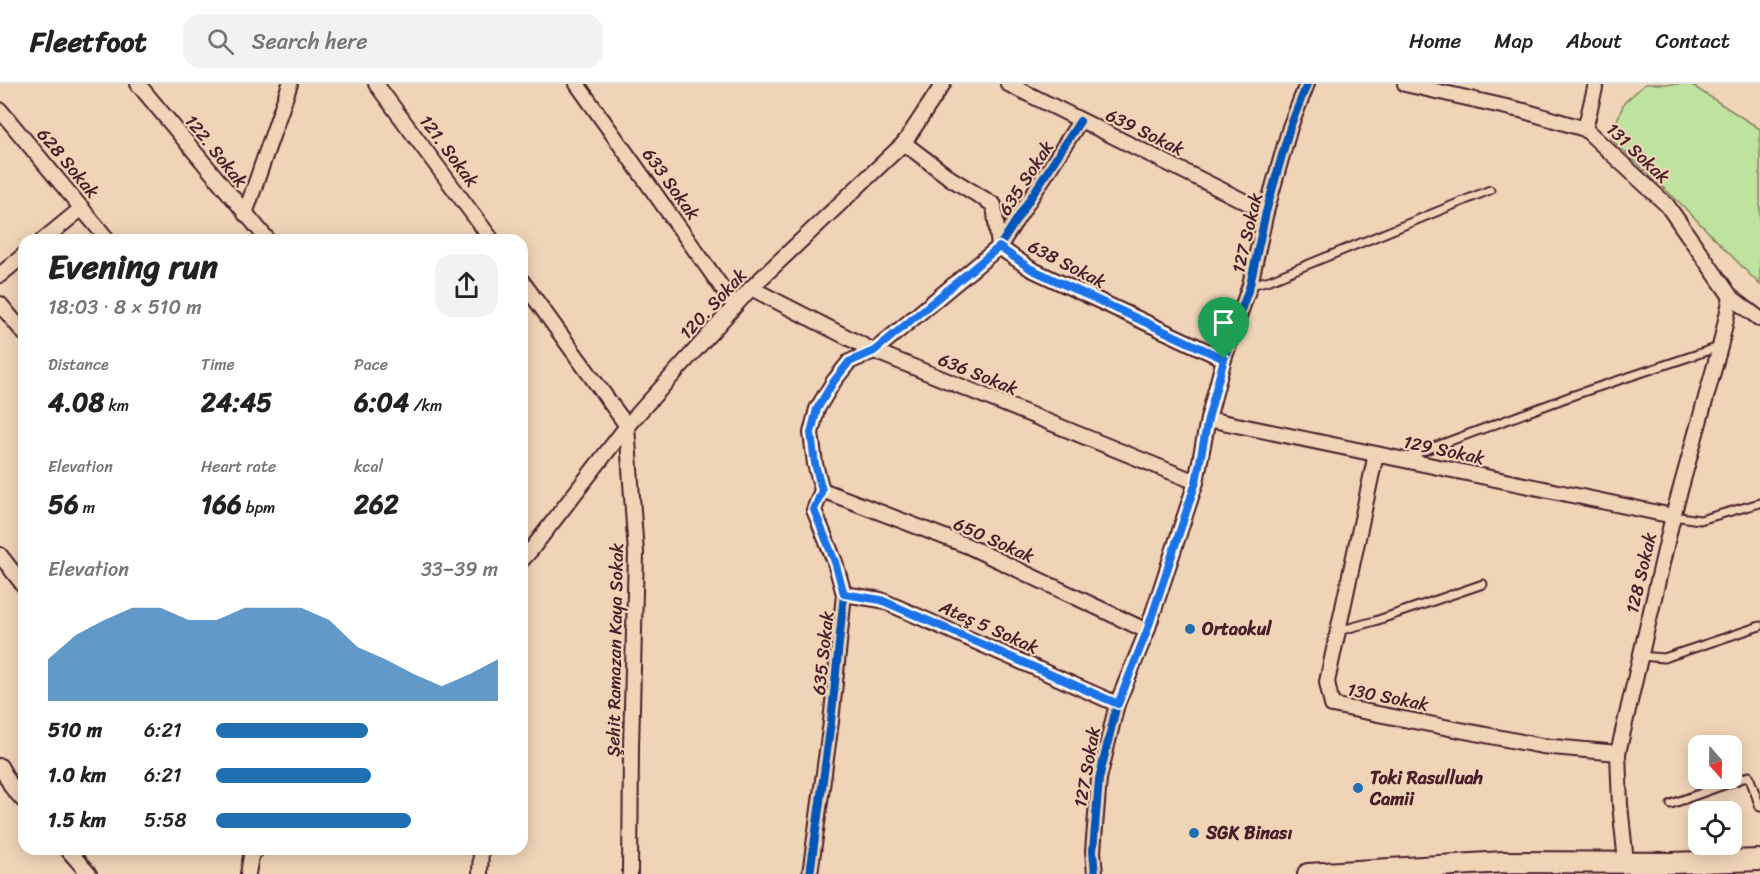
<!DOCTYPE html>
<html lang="en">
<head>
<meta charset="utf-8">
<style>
	body { margin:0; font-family:Sriracha,sans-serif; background:#f2f2f2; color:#222; height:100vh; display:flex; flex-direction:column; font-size:22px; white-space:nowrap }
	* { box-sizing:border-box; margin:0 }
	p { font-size:20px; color:#767676 }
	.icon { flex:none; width:33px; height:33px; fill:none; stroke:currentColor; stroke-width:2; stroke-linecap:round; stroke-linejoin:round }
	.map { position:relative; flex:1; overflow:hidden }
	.sheet { position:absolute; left:18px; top:150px; width:510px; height:621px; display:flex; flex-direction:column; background:#fff; border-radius:18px; box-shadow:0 3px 15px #0003 }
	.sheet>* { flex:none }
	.needle { width:39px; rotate:160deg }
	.tools { position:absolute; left:1688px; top:651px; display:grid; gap:12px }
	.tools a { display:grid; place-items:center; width:54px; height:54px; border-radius:12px; background:#fff; box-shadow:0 3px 15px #0003; font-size:30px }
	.pin { position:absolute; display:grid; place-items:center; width:51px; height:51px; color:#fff; margin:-62px -26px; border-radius:50% 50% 50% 0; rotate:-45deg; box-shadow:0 0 6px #0007 }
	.pin .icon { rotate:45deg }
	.round { display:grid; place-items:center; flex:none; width:63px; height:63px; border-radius:18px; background:#f2f2f2 }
	.summary { display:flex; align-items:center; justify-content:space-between; height:102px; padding:0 30px }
	h1 { font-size:33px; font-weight:700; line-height:45px }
	.metrics { display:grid; grid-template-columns:repeat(3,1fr); gap:9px; height:102px; padding:6px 30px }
	.metrics div { display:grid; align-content:center }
	.metrics b { font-size:26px; font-weight:700 }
	.metrics small { font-size:16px; font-weight:400 }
	.metrics p { font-size:16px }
	.chart { height:168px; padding:12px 30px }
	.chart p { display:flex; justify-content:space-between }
	.chart svg { width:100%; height:108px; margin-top:6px; fill:#1f6fb2; opacity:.7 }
	ul { padding:0 30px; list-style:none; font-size:20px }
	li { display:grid; grid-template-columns:96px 72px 1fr; align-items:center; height:45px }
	li i { height:15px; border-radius:8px; background:#1f6fb2 }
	header { display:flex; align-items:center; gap:36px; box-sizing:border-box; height:84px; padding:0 30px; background:#fff; border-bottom:2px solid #e0e0e0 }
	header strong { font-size:28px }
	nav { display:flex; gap:33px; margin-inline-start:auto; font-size:21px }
	.search { width:420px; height:54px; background:#f2f2f2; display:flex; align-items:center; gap:15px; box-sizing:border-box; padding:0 21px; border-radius:18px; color:#767676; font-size:22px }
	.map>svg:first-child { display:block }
</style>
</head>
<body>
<header>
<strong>Fleetfoot</strong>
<div class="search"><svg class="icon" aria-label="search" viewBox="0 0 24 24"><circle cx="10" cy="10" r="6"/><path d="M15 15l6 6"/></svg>Search here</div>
<nav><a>Home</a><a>Map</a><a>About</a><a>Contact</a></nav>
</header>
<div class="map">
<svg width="1760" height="790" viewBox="0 0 1760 790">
	<rect width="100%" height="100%" fill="#f0d4b7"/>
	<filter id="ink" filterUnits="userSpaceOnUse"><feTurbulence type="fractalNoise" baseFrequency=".0167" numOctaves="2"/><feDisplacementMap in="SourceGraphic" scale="12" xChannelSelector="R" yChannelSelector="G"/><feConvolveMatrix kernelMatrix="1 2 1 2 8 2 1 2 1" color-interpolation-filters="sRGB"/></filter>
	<g filter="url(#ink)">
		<!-- green -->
		<polygon fill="#bee39e" stroke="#848164" stroke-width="1.5" points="1645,0 1690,0 1760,45 1760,201 1680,119 1610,54 1624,19"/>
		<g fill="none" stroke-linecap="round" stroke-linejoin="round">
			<!-- lane casing -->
			<g stroke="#4a1f2b" stroke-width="11">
				<g id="lane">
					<polyline points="1250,201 1270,196 1490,106"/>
					<polyline points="1404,374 1574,311 1719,263"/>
					<polyline points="1673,432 1700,436 1760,419"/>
					<polyline points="1338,547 1375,537 1483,500"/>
					<polyline points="1640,572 1664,574 1760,542"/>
					<polyline points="1671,720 1749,692 1760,723"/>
				</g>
			</g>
			<!-- street casing -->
			<g stroke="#4a1f2b" stroke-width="18">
				<g id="street">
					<polyline points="138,0 268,156"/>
					<polyline points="376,0 492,156"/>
					<polyline points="577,0 735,222"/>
					<polyline points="1008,0 1266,128"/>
					<polyline points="1405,0 1524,27 1585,45 1667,121 1731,213 1760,235"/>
					<polyline points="0,26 108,156"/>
					<polyline points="1585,45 1596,0"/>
					<polyline points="904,59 950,94 994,121 999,163 1031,185 1224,275"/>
					<polyline points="245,130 290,0"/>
					<polyline points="43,156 82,124"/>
					<polyline points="0,191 24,171"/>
					<polyline points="522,197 627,342 636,469 631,662 630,790"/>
					<polyline points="751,204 874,267 1196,398"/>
					<polyline points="0,220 24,249"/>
					<polyline points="1208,335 1673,432"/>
					<polyline points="1376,370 1327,598 1332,621 1542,662 1618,669"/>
					<polyline points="822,406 968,462 1147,547"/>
					<polyline points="0,471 24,502"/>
					<polyline points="522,476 531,466 627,342 751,204 904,59 943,0"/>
					<polyline points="844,510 881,516 1117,620"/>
					<polyline points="0,682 13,705 24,717"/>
					<polyline points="67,765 89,790"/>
					<polyline points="1626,778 1620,721 1618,669 1673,432 1720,263 1731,213"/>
					<polyline points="248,790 251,772 257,765"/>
					<polyline points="480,790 481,765"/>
					<polyline points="810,790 831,638 844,510 835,478 814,426 822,406 815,380 811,349 817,325 834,297 849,278 874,267 999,163 1080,37"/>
					<polyline points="1095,790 1093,767 1099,695 1117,620 1147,547 1196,398 1208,335 1224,275 1250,201 1266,128 1290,43 1307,0"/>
				</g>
			</g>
			<!-- secondary casing -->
			<g stroke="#4a1f2b" stroke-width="24">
				<polyline id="secondary" points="1308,790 1504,778 1671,779 1760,776"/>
			</g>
			<!-- lane -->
			<use href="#lane" stroke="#f0d4b7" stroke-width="7"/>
			<!-- street -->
			<use href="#street" stroke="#f0d4b7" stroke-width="14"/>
			<!-- secondary -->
			<use href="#secondary" stroke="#f0d4b7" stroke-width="20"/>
			<!-- cycleway casing -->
			<g stroke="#f0d4b7" stroke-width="11">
				<g id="cycleway">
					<polyline points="810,790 831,638 844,510 835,478 814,426 822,406 815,380 811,349 817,325 834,297 849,278 874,267 999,163 1080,37"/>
					<polyline points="1095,790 1093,767 1099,695 1117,620 1147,547 1196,398 1208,335 1224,275 1250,201 1266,128 1290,43 1307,0"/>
				</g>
			</g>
			<!-- cycleway -->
			<use href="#cycleway" stroke="#0057b8" stroke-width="8"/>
		</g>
	</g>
	<g fill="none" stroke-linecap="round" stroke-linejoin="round" filter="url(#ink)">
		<!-- route casing -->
		<g stroke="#fff" stroke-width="12">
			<polygon id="route" points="999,163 1031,185 1224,275 1208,335 1196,398 1147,547 1118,620 881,516 844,510 835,478 814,426 822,406 815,380 811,349 817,325 834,297 849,278 874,267"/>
		</g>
		<!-- route -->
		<use href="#route" stroke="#1a73e8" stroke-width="8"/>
	</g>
	<!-- markers -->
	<g fill="#1f6fb2" stroke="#f0d4b7" stroke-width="2">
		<circle cx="1190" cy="545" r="6"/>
		<circle cx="1358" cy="704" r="6"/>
		<circle cx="1194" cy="749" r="6"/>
	</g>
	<g text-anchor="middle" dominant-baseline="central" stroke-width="4.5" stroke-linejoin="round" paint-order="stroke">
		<!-- street labels -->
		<g font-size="18" fill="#4a1f2b" stroke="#f0d4b7">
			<text transform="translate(1145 48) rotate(26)">639 Sokak</text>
			<text transform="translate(216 67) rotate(51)">122. Sokak</text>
			<text transform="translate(449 67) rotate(53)">121. Sokak</text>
			<text transform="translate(1638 69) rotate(43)">131 Sokak</text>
			<text transform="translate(68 79) rotate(50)">628 Sokak</text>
			<text transform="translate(1026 94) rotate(-57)">635 Sokak</text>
			<text transform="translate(671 100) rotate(54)">633 Sokak</text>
			<text transform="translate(1247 149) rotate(-77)">127 Sokak</text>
			<text transform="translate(1067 180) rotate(27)">638 Sokak</text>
			<text transform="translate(713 220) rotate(-47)">120. Sokak</text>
			<text transform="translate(978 290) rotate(22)">636 Sokak</text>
			<text transform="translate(1444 366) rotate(12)">129 Sokak</text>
			<text transform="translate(994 456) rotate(24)">650 Sokak</text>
			<text transform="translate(1641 489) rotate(-77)">128 Sokak</text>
			<text transform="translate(989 543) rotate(24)">Ateş 5 Sokak</text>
			<text transform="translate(615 566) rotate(-89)">Şehit Ramazan Kaya Sokak</text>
			<text transform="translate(823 569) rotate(-84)">635 Sokak</text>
			<text transform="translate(1388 613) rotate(11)">130 Sokak</text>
			<text transform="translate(1087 683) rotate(-80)">127 Sokak</text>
		</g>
		<!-- poi labels -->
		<g font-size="18" font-weight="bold" fill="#4a1f2b" stroke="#f0d4b7" text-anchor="start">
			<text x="1202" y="545">Ortaokul</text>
			<text x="1370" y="694">Toki Rasulluah<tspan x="1370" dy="21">Camii</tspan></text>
			<text x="1206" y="749">SGK Binası</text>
		</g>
	</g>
</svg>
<div class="tools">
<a><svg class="needle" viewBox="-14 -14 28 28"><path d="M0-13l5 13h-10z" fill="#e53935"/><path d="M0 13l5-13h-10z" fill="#767676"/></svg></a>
<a><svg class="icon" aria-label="locate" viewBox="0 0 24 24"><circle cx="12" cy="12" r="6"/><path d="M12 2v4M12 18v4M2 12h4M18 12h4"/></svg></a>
</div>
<div class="pin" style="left:1224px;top:275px;background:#1e9e55"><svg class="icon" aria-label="arrive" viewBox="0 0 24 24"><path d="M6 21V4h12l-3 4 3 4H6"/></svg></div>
<section class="sheet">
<div class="summary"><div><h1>Evening run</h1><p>18:03 · 8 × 510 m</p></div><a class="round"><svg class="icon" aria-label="share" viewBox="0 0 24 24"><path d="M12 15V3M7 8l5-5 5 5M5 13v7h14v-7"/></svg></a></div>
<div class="metrics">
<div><p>Distance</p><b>4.08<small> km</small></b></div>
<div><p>Time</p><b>24:45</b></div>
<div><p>Pace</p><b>6:04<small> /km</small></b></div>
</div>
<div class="metrics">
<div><p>Elevation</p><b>56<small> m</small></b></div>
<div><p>Heart rate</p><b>166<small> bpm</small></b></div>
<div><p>kcal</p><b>262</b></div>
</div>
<div class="chart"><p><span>Elevation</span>33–39 m</p>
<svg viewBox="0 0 160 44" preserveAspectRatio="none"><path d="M0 44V27L10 17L20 11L30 6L40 6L50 11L60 11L70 6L80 6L90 6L100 11L110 22L120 27L130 33L140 38L150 33L160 27V44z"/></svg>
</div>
<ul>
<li><b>510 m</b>6:21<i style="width:54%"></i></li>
<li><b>1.0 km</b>6:21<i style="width:55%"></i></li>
<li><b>1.5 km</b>5:58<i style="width:69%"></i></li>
</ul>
</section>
</div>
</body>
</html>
